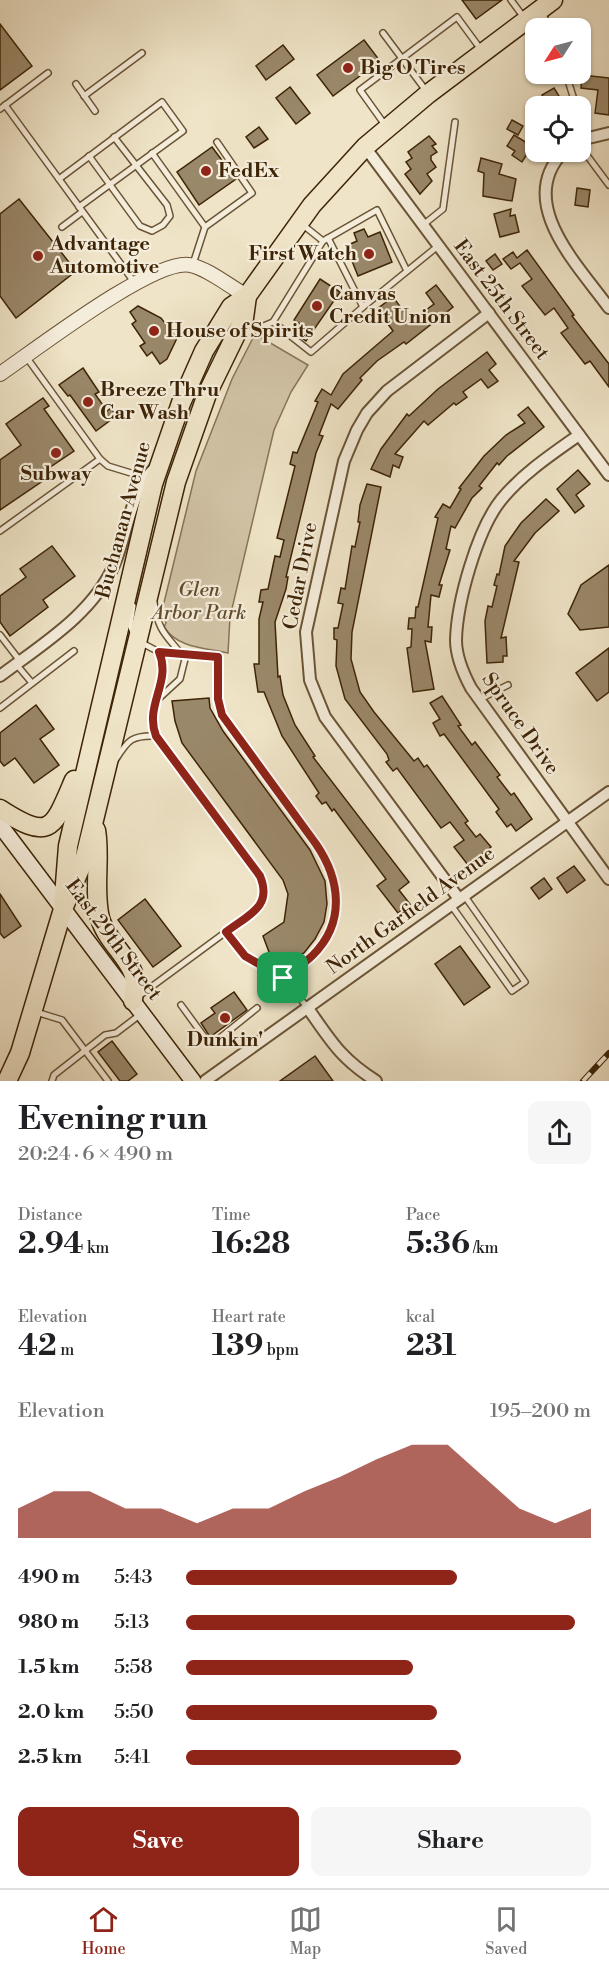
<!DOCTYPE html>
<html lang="en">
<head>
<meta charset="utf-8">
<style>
	body { margin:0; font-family:"Libre Bodoni",serif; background:#f6f6f6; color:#202124; height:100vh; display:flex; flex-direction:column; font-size:22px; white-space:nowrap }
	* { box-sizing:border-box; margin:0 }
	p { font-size:20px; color:#757577 }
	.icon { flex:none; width:33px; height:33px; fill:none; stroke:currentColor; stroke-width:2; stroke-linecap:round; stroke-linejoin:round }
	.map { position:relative; height:1081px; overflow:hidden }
	.drawer { display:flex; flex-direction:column; background:#fff; flex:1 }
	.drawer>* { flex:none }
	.needle { width:39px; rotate:234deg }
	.buttons { position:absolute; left:525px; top:18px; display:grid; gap:12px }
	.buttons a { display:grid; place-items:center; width:66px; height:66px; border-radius:12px; background:#fff; box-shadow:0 2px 4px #0004; font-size:30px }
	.pin { position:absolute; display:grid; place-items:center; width:51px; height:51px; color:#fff; margin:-26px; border-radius:12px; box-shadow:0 3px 9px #0006 }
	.round { display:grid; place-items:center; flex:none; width:63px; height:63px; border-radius:12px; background:#f6f6f6 }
	.head { display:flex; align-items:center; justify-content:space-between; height:102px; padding:0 18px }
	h1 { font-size:33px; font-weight:800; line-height:45px }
	.stats { display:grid; grid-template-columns:repeat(3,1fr); gap:9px; height:102px; padding:6px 18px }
	.stats div { display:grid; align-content:center }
	.stats b { font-size:30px; font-weight:800 }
	.stats small { font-size:16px; font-weight:400 }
	.stats p { font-size:16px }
	.chart { height:168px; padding:12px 18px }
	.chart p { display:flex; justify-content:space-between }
	.chart svg { width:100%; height:108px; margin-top:6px; fill:#8f2418; opacity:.7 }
	.button { display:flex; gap:12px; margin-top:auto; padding:12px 18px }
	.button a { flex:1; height:69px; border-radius:12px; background:#8f2418; color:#fff; font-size:24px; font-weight:800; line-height:69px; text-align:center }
	.button a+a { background:#f6f6f6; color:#202124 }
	ul { padding:0 18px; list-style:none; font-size:20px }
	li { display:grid; grid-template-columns:96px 72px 1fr; align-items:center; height:45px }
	li i { height:15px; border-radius:8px; background:#8f2418 }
	.menu { display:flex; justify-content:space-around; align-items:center; height:84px; border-top:2px solid #e0e0e0; background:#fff; font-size:16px; color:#757577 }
	.menu a { display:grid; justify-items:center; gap:3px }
	.menu .on { color:#8f2418 }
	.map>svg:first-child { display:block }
</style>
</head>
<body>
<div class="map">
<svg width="609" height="1081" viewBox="0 0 609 1081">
	<rect width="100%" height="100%" fill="#efe4c7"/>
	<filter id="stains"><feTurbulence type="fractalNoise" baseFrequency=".00333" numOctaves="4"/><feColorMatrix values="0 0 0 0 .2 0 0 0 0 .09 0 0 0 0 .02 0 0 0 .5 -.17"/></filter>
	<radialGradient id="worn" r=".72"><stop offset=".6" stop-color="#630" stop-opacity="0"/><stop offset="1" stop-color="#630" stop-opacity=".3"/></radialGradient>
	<!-- green -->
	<path fill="#d1c3a6" stroke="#877456" stroke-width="1.5" d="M255,334l53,31 -17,27 -17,38 -44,187 -2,36c-22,-5 -51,-5 -64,-26l2,-4 -4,-12 34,-140 36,-92z"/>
	<!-- building -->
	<g fill="#9a886a" stroke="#3d2406" stroke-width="1.5">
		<polygon points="462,0 502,0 476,19"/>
		<polygon points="0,24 32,66 0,90"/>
		<polygon points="364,40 380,61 333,96 317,75"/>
		<polygon points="283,45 294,59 266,80 256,66"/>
		<polygon points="582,75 609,78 609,115 595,113 598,90 581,88"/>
		<polygon points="290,87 310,113 296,124 276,98"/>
		<polygon points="554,88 562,101 549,106 542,95"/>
		<polygon points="512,120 523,126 518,135 507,129"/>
		<polygon points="259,127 268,139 254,148 246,137"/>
		<polygon points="514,135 532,146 522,162 512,155 515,151 507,146"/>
		<polygon points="429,136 436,144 432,146 437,152 431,156 431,160 436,167 427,174 432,181 420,194 405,174 411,169 406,162 412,158 408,152"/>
		<polygon points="212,147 236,179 199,205 177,172"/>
		<polygon points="481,158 502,164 499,174 516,179 512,201 483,196 484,173 478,171"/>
		<polygon points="577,188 590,190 588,207 575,205"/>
		<polygon points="19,199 76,271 16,318 0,296 0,214"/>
		<polygon points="511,209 510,216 515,215 519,232 500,237 494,214"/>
		<polygon points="364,229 368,237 380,232 392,262 358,276 346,246 357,241 354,233"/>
		<polygon points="527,250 574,315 572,316 609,364 609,387 590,361 585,364 561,333 568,328 554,308 545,315 522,286 532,279 520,263 511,269 503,259 513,252 517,258"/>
		<polygon points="495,254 502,264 493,270 486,261"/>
		<polygon points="320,279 340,292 306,341 295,333 300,324 294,320"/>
		<polygon points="436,285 453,307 406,344 404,342 377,361 360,378 362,380 338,409 331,404 319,435 323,436 316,453 286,577 288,577 286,589 275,622 278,677 280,676 283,695 295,725 315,756 313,757 409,882 399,890 410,904 398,913 377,886 386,879 334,809 332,811 326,802 322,804 316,796 319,793 282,736 264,692 258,692 254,664 259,664 259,619 263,602 259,602 261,590 268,589 275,556 280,557 284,540 277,538 295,466 290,464 293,452 297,453 318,402 315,401 322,389 331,395 343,374 393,331 377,309 393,297 411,321 434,304 426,293"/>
		<polygon points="138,306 161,318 177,338 167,359 160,364 152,352 147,356 140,346 145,343 132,324 136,321 130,312"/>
		<polygon points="487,352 496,364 489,370 498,381 488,388 481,379 463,392 467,397 456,405 454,403 428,425 424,421 395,454 403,457 399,468 393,465 390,477 371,469 381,449 407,414 409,416 438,389"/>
		<polygon points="83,368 99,392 95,394 107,411 111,408 116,416 96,431 70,395 68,396 59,385"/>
		<polygon points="43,398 49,406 44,409 74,451 49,468 53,474 0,510 0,460 21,445 6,424"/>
		<polygon points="528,407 544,427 507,456 499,465 497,463 479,486 482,488 472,498 455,528 451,526 446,549 450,550 439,585 442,585 439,597 431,595 428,627 432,627 431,642 425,641 434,689 413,692 407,648 411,647 412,629 408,629 409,618 415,618 416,607 418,607 438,518 435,517 443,504 450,508 461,489 459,488 484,456 506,435 525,423 518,415"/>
		<polygon points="578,470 590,484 576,495 584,506 575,513 557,489"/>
		<polygon points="367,484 381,487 352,632 351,659 360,692 374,712 414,761 418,758 424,767 427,765 468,821 465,823 476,837 480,834 491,847 468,865 454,847 464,840 450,822 441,828 397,768 393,771 386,762 389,760 387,754 345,699 336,666 337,640 334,639 334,628 338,628 343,604 338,603 341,588 345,589 352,546 355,547 360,522 358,522 360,505"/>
		<polygon points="546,499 559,511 535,533 514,561 519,562 501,638 506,637 507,656 503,656 503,662 487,663 485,621 488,606 492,607 497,586 494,585 497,574 499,575 505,546 521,523"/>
		<polygon points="52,546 75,576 43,600 48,607 10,636 0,622 0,596 26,577 20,569"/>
		<polygon points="609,565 609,627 580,630 568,614 581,585"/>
		<polygon points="609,648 609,692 597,701 576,673"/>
		<polygon points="442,696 461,725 458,726 472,745 475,742 500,775 497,777 511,795 514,793 532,819 516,831 511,824 507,827 496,812 499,809 444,734 440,736 433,723 440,719 430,703"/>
		<polygon points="209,698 210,708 223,731 310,850 325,881 327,904 324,922 315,939 304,953 275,968 263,936 284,922 288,894 283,880 182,743 175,721 172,701"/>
		<polygon points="36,705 54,729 40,739 59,765 34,783 15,758 4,766 0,761 0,733"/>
		<polygon points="574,866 585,880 567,893 557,878"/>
		<polygon points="544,878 552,889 539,899 531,888"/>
		<polygon points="0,894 21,926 4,938 0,933"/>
		<polygon points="145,899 181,946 153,967 118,920"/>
		<polygon points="460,946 490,987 464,1005 435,964"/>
		<polygon points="234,992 247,1010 210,1037 201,1023 215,1013 211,1008"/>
		<polygon points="112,1041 137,1074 128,1081 120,1081 98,1052"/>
		<polygon points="315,1056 333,1081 280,1081"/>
	</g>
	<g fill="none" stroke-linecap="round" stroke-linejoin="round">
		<!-- service casing -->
		<g stroke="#6a5436" stroke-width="8">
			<g id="service">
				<polyline points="511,0 525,19"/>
				<polyline points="541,12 551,28"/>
				<polyline points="383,33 427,92"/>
				<polyline points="566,74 576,106"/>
				<polyline points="76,84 95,111"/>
				<polyline points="84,96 142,53"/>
				<polyline points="5,105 134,282"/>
				<polyline points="0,109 48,73"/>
				<polyline points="580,120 586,138"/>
				<polyline points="385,125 360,90 457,17 482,51"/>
				<polyline points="580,146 609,185"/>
				<polyline points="152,153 205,227"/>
				<polyline points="89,156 140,226 152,231 163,225 170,216 167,205 114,137"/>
				<polyline points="59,179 162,102 183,131 79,207"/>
				<polyline points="303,225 323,241"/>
				<polyline points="423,225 443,209 455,122"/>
				<polyline points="62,227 82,212"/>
				<polyline points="193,264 205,227 252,193 217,142"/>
				<polyline points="363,307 438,246"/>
				<polyline points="273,322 311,352 363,307 328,238"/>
				<polyline points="242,335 273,322 323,241 377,210 407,271"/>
				<polyline points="27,358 100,459 108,466 144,477"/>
				<polyline points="0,531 100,459"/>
				<path d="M154,602c4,31 14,34 31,57l-5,20 -25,23"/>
				<polyline points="133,606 130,625 133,632"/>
				<polyline points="0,635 20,661"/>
				<path d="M159,652l59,5v42l4,16 94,129c23,35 30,79 -3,111 -9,9 -21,16 -30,23"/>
				<polyline points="16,664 32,683"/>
				<polyline points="480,699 508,685"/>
				<polyline points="0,708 74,651"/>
				<path d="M116,759c12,-19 16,-24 40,-23"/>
				<polyline points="451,905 512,991 525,982 464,895"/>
				<polyline points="227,932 245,956 283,978 307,1007"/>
				<path d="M139,996l118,-87c9,-12 9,-19 3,-33l-104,-140c-12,-31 15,-54 3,-84l-19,-10"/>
				<polyline points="181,1005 208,1042 216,1041 257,1008"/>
				<polyline points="36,1012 62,1020 108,1081"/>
				<polyline points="52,1081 54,1075 105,1035 116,1033 141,1014"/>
			</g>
		</g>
		<!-- minor casing -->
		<g stroke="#6a5436" stroke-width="14">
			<g id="minor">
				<polyline points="580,140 609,133"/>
				<polyline points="365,147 609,475"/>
				<path d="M563,152c-48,51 15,113 46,156"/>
				<path d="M579,435c-27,19 -57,39 -78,65 -24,30 -44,102 -45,140 0,17 7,33 15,48l138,191"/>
				<path d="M0,676c41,-31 93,-62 114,-111 14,-32 16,-76 43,-99"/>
				<polyline points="459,899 325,717 310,680 306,632 344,461 357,430 367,413 387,391 489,313"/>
				<path d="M307,1007c24,34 33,51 69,74"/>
				<polyline points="205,1081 609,792"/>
			</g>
		</g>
		<!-- tertiary casing -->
		<g stroke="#6a5436" stroke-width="16">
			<path id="tertiary" d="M0,374c34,-23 154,-116 190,-109 19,4 40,22 57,31"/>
		</g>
		<!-- secondary casing -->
		<g stroke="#3d2406" stroke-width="18">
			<polyline id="secondary" points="0,825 193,1081"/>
		</g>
		<!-- trunk casing -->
		<g stroke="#3d2406" stroke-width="21">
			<g id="trunk">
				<path d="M0,809c51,33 53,20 74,-29"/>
				<path d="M96,830c5,29 -3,59 4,88 5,21 32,43 34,59 2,7 -1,17 -1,24"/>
				<polyline points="63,909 68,846 153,484 181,403 204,351 231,307 247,296 312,205 365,147 428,94 553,0"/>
				<polyline points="7,1081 20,1053 63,909 85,857 176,482 207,394 244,318 247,296"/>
			</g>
		</g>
		<!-- service -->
		<use href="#service" stroke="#f5eddb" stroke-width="5"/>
		<!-- minor -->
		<use href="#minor" stroke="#f5eddb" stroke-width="10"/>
		<!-- tertiary -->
		<use href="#tertiary" stroke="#f5eddb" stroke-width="14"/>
		<!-- secondary -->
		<use href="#secondary" stroke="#f5eddb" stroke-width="15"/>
		<!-- trunk -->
		<use href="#trunk" stroke="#efe4c7" stroke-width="18"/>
		<!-- rail casing -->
		<g stroke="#3d2406" stroke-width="6">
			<polyline id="rail" points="583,1081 609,1053"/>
		</g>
		<!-- rail -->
		<use href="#rail" stroke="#f5eddb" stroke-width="4" stroke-dasharray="11" stroke-linecap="butt"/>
	</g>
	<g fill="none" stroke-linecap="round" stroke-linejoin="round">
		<!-- route casing -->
		<g stroke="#fff" stroke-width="12">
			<path id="route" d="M159,652l59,5v42l4,16 94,129c24,35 30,78 -3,111 -9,9 -21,16 -30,23l-38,-22 -19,-24c22,-17 47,-25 34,-56l-104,-140c-12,-31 16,-54 3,-84z"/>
		</g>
		<!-- route -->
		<use href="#route" stroke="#8f2418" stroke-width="8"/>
	</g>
	<!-- markers -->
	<g fill="#8f2418" stroke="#f5eddb" stroke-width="2">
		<circle cx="348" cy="68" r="6"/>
		<circle cx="206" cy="171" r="6"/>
		<circle cx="369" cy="254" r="6"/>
		<circle cx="38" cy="256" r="6"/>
		<circle cx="317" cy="306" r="6"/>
		<circle cx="154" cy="331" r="6"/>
		<circle cx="88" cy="402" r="6"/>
		<circle cx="56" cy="453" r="6"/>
		<circle cx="225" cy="1018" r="6"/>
	</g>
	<g text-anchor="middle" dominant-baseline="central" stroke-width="4.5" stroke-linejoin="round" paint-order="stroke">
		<!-- poi labels -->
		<g font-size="20" font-weight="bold" fill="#3d2406" stroke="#f5eddb" text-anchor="start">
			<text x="360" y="68">Big O Tires</text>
			<text x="218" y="171">FedEx</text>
			<text x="50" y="244">Advantage<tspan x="50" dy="23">Automotive</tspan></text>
			<text x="357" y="254" text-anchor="end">First Watch</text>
			<text x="329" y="294">Canvas<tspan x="329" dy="23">Credit Union</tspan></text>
			<text x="166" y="331">House of Spirits</text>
			<text x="100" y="390">Breeze Thru<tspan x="100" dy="23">Car Wash</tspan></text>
			<text x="56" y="474" text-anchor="middle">Subway</text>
			<text x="225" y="1040" text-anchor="middle">Dunkin'</text>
		</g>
		<!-- street labels -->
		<g font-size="20" fill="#3d2406" stroke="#f5eddb">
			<text transform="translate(501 300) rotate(53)">East 25th Street</text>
			<text transform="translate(124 520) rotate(-75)">Buchanan Avenue</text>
			<text transform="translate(301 576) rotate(-79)">Cedar Drive</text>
			<text transform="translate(520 724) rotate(55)">Spruce Drive</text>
			<text transform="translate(411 911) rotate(-36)">North Garfield Avenue</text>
			<text transform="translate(113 940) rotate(53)">East 29th Street</text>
		</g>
		<!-- park labels -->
		<g font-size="20" font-style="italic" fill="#624c2e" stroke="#f5eddb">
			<text x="199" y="590">Glen<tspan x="199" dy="23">Arbor Park</tspan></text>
		</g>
	</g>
	<rect width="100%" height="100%" filter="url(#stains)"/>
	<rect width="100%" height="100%" fill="url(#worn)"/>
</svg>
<div class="buttons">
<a><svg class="needle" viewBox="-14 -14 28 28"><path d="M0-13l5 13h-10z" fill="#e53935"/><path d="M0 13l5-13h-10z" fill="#757577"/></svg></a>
<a><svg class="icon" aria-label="locate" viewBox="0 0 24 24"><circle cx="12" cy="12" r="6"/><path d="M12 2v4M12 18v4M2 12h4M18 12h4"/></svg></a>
</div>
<div class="pin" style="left:283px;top:978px;background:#1e9e55"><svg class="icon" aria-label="arrive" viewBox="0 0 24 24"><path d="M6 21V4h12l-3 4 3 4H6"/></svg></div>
</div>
<section class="drawer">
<div class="head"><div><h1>Evening run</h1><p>20:24 · 6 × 490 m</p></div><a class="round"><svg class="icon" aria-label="share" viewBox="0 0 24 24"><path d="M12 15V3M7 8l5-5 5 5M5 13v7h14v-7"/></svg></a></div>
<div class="stats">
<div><p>Distance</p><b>2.94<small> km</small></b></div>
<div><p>Time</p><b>16:28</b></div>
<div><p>Pace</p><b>5:36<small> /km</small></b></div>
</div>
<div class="stats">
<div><p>Elevation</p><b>42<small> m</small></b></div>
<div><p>Heart rate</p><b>139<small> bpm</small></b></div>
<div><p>kcal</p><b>231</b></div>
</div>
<div class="chart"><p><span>Elevation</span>195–200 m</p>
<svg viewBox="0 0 160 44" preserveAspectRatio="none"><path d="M0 44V32L10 25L20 25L30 32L40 32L50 38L60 32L70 32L80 25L90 19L100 12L110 6L120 6L130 19L140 32L150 38L160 32V44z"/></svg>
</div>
<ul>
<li><b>490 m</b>5:43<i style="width:67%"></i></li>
<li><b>980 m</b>5:13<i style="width:96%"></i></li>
<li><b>1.5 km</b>5:58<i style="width:56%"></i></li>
<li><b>2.0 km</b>5:50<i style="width:62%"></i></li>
<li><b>2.5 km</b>5:41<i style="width:68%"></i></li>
</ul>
<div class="button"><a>Save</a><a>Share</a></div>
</section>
<nav class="menu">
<a class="on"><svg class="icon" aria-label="home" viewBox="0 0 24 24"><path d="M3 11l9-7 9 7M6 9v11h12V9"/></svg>Home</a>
<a><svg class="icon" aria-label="map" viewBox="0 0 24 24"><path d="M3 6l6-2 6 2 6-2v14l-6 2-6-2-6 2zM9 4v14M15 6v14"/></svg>Map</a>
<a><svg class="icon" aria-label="saved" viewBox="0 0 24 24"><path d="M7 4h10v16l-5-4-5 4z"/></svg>Saved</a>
</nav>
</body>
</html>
